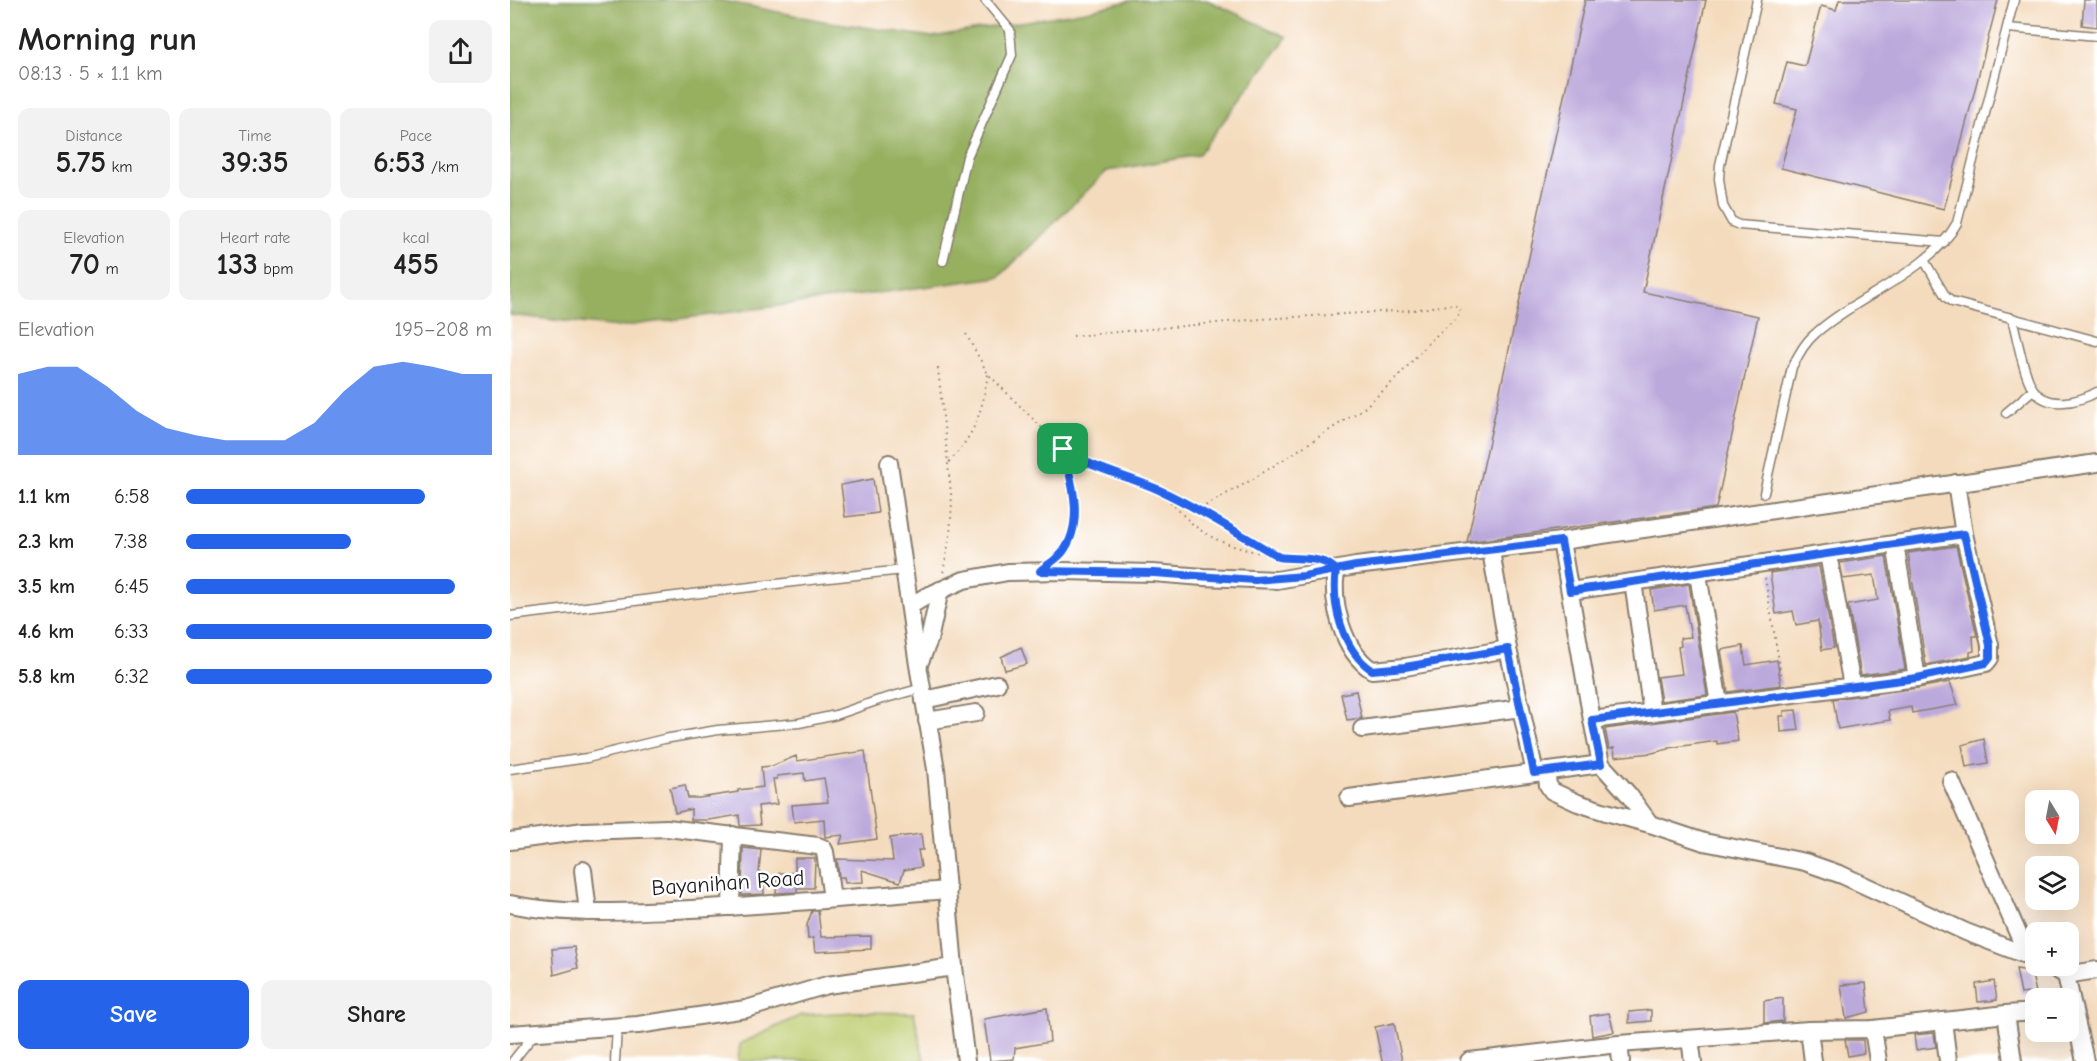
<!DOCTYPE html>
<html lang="en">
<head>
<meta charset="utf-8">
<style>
	body { margin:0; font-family:"Comic Neue",sans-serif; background:#f2f2f2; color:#222; height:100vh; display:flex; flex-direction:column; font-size:22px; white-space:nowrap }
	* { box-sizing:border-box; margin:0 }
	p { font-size:20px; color:#767676 }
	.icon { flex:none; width:33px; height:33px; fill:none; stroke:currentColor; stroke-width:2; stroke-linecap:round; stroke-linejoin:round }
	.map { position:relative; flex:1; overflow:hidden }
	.details { display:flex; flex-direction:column; background:#fff; width:510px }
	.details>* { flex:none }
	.needle { width:39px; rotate:170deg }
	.tools { position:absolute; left:1515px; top:790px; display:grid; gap:12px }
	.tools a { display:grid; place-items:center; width:54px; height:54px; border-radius:12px; background:#fff; box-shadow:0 6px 24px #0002; font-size:30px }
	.pin { position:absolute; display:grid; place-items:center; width:51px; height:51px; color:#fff; margin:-26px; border-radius:12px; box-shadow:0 3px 9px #0006 }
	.round { display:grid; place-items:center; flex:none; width:63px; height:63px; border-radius:12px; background:#f2f2f2 }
	.summary { display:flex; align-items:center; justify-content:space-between; height:102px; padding:0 18px }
	h1 { font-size:33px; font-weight:800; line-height:45px }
	.metrics { display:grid; grid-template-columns:repeat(3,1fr); gap:9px; height:102px; padding:6px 18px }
	.metrics div { display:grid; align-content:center; border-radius:12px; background:#f2f2f2; text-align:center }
	.metrics b { font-size:30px; font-weight:800 }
	.metrics small { font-size:16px; font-weight:400 }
	.metrics p { font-size:16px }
	.chart { height:168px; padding:12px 18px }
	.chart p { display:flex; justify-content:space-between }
	.chart svg { width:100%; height:108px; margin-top:6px; fill:#2563eb; opacity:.7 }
	.button { display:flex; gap:12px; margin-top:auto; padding:12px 18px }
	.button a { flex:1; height:69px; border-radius:12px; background:#2563eb; color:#fff; font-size:24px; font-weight:800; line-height:69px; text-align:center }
	.button a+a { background:#f2f2f2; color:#222 }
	ul { padding:0 18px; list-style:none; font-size:20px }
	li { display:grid; grid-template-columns:96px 72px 1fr; align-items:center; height:45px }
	li i { height:15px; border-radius:8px; background:#2563eb }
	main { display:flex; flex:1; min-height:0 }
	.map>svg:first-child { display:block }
</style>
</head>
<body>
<main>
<section class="details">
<div class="summary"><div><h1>Morning run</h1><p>08:13 · 5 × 1.1 km</p></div><a class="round"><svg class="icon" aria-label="share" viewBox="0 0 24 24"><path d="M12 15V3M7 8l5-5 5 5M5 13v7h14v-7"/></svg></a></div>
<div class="metrics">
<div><p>Distance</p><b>5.75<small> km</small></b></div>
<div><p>Time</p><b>39:35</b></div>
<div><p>Pace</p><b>6:53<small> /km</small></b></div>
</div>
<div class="metrics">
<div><p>Elevation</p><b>70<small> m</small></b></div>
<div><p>Heart rate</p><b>133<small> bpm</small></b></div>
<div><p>kcal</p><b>455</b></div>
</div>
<div class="chart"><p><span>Elevation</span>195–208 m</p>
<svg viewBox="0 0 160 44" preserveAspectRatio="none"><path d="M0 44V11L10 8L20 8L30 16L40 26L50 33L60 36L70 38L80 38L90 38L100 31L110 18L120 8L130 6L140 8L150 11L160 11V44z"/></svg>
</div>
<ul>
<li><b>1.1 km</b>6:58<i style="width:78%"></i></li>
<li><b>2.3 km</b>7:38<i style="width:54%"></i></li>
<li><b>3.5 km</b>6:45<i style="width:88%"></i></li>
<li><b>4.6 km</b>6:33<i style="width:100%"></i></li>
<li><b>5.8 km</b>6:32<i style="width:100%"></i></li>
</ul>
<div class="button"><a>Save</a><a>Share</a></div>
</section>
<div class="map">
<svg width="1587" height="1061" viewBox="0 0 1587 1061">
	<rect width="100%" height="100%" fill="#fff"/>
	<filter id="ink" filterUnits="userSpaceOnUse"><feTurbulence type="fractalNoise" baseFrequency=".0167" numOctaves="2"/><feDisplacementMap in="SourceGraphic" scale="12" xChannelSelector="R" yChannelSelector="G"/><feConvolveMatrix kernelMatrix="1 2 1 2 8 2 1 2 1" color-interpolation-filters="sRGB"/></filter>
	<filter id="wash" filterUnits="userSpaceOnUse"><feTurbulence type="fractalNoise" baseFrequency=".008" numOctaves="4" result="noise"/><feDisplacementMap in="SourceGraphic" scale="24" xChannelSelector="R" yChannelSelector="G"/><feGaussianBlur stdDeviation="1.35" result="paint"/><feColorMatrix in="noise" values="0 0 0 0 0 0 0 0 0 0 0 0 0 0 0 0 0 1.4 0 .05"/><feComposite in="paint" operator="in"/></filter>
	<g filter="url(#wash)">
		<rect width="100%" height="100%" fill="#f4dbbd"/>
		<!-- green -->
		<polygon fill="#bdcc6e" stroke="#6c7445" stroke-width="1.5" points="346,1012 404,1013 414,1061 228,1061 230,1044 291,1015"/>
		<!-- forest -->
		<polygon fill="#96b061" stroke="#59663e" stroke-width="1.5" points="0,0 209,0 313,21 422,37 576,11 623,0 697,0 777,37 688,155 597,171 489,277 108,327 0,315"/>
		<g id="blocks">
			<!-- building -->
			<g fill="#bca9dc">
				<polygon points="1075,0 1196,0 1133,292 1248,316 1206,508 957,542"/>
				<polygon points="1329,0 1488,0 1434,209 1271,168 1287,109 1266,104 1277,62 1295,66 1311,6 1326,10"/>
				<polygon points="1574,0 1587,0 1587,27 1572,25"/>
				<polygon points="363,479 368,513 335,517 331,485"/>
				<polygon points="1446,546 1467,636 1463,636 1464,651 1460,652 1460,656 1416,665 1398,553"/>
				<polygon points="1376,556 1395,669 1351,675 1338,605 1368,600 1364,575 1333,579 1330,563"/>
				<polygon points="1309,566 1324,648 1312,650 1308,621 1286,625 1283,611 1266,614 1260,573"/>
				<polygon points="1179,584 1197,695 1151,701 1147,677 1172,674 1168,647 1171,646 1170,638 1181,637 1175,605 1144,610 1141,590"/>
				<polygon points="1233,646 1236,665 1267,660 1271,685 1218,692 1211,650"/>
				<polygon points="511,647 517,664 495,670 491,657"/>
				<polygon points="1440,682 1448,705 1402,713 1401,707 1378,711 1380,720 1328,729 1323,699 1408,688"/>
				<polygon points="846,691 852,718 837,720 831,694"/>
				<polygon points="1286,710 1289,730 1271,732 1270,716 1274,716 1274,711"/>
				<polygon points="1223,712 1228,741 1207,744 1207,741 1159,748 1159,749 1142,753 1105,757 1104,748 1099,749 1095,729"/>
				<polygon points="1474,739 1478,763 1456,767 1452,745"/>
				<polygon points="355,751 367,839 330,844 333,835 315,837 314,819 284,822 282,805 318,802 314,778 295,781 294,773 267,776 267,779 263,779 267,804 248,806 250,825 230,826 229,815 199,820 181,820 181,809 165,813 160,788 175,785 178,798 189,798 228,792 228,790 253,787 251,767 262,766 286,756 287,761"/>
				<polygon points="411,834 413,850 408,850 411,867 394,870 390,882 352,870 353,882 335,883 334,877 329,877 327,859 383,861 380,838"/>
				<polygon points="233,848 251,850 249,872 253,873 254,894 232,895"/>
				<polygon points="285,858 305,858 304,888 287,888 287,892 266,893 268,873 285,873"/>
				<polygon points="302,911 308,911 311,937 361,936 361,949 305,952 303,938 298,939 297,925"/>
				<polygon points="64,947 68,968 44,975 42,949"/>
				<polygon points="1506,969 1521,971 1526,992 1511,994"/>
				<polygon points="1484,981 1487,1000 1468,1002 1466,984"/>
				<polygon points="1356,983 1359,1012 1336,1018 1331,985"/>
				<polygon points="1273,998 1273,1021 1254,1023 1254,1001"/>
				<polygon points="537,1008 540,1042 505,1048 504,1059 480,1061 474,1019"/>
				<polygon points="1141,1010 1141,1021 1119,1023 1119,1012"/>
				<polygon points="1099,1013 1104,1032 1082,1036 1080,1016"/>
				<polygon points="884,1023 892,1061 872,1061 865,1027"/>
				<polygon points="1424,1033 1426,1047 1406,1050 1404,1035"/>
				<polygon points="1335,1040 1353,1040 1354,1053 1338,1056"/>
			</g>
		</g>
	</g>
	<g filter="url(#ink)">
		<use href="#blocks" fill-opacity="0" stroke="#887c6c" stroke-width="1.5"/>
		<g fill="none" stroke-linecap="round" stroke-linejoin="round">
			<!-- service casing -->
			<g stroke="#887c6c" stroke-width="11">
				<g id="service">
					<polyline points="1247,0 1210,165 1209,179 1213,206 1222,222 1229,225 1434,242"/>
					<polyline points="1498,28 1587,36"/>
					<polyline points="1414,260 1436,297 1442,302 1587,341"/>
					<polyline points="433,261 457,157 502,55 500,30 475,0"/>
					<path d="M1502,318c5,18 11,56 21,71 14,21 46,13 64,3"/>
					<polyline points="1496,413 1523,390"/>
					<path d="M1254,493l28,-126c7,-13 13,-25 24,-34 41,-37 114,-61 141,-110l57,-223"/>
					<path d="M0,616c131,-15 262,-33 394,-46"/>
					<polyline points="0,769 77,758 154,739 208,730 289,723 326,715 369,700 412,688"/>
					<polyline points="3,1061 25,1033"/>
					<polyline points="105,1061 107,1027"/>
				</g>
			</g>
			<!-- minor casing -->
			<g stroke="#887c6c" stroke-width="20">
				<g id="minor">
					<polyline points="379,463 408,665 426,769 444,967 456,1061"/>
					<polyline points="1051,541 1082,720 1091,764 1119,795 1140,824"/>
					<polyline points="1385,544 1407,678"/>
					<polyline points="981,551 998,649 1025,773"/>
					<polyline points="1318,554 1342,686"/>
					<path d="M826,570c-5,33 6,80 36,100l33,-3 103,-18"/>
					<polyline points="1188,574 1209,704"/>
					<polyline points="1123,582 1142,713"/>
					<polyline points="1060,591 1454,534"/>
					<polyline points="400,606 415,597 454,580 498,572 552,571 643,573 693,577 767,580 846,566 1051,541 1587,463"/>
					<polyline points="409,664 419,640 430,590"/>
					<polyline points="414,700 487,684"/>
					<polyline points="1082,720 1407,678 1476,663 1480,658 1480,645 1454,534 1446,483"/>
					<polyline points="417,721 466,713"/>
					<polyline points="852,729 1011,708"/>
					<polyline points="1036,771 1038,785 1042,791 1068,803 1096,812 1140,824 1194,842 1295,862 1332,875 1456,932 1526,959"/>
					<polyline points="1441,781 1517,954"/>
					<polyline points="839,798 1091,764"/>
					<polyline points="0,841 74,831 157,828 308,846 313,848 315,852 322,898"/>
					<polyline points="73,870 78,912"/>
					<path d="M0,904c52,11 107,8 160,6 93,-4 185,-13 278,-20"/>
					<polyline points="221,907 223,835"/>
					<polyline points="1540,966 1556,975"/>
					<polyline points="1556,975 1575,1061"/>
					<polyline points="1556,975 1587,970"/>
					<polyline points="1496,1014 1503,1061"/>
					<polyline points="1433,1021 1438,1061"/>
					<polyline points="1363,1029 1368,1061"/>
					<polyline points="1299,1030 1303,1061"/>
					<polyline points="0,1034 128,1025 236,1009 317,985 444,967"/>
					<polyline points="1180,1039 1183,1061"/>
					<polyline points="1109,1044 1111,1061"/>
					<polyline points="959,1061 1109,1044 1299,1030 1363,1029 1496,1014 1526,1012"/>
				</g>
			</g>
			<!-- path -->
			<g stroke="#887c6c" stroke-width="2" stroke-dasharray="1.5 4.5" stroke-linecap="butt">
				<polyline points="456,334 478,374 553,449 570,461 622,478 650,491 769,557 786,560"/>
				<polyline points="563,336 751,319 903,310 944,304 948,306 950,311 947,317 919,342 888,377 854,408 743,479 688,510"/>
				<polyline points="428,368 442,503 440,535 433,573"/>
				<path d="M439,462c27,-29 33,-50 39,-88"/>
				<path d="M652,493c11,11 21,23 33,33 24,19 53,25 82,30"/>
				<path d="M550,556c23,-32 13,-71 3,-107"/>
				<polyline points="1255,578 1272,679"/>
			</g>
			<!-- service -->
			<use href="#service" stroke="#fff" stroke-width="8"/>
			<!-- minor -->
			<use href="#minor" stroke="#fff" stroke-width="16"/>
		</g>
	</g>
	<g fill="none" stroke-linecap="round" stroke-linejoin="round" filter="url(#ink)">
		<!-- route casing -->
		<g stroke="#fff" stroke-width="12">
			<path id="route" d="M553,449c29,20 62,26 94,40 42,19 82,45 122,68 19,3 43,-2 57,13 -5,33 6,80 36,100l33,-3 103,-18 26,124 67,-9 -9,-44 325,-42 69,-15 4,-5v-13l-26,-111 -394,57 -9,-50 -205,25 -52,10 -49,4 -101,-7 -114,-2c7,-6 16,-11 22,-18 23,-29 10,-72 1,-104"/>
		</g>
		<!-- route -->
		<use href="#route" stroke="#2563eb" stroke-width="8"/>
	</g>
	<g text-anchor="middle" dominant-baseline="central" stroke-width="5" stroke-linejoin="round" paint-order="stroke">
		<!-- street labels -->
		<g font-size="22" fill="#1c1c1c" stroke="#fff">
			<text transform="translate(218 883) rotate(-4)">Bayanihan Road</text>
		</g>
	</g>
</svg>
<div class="tools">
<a><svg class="needle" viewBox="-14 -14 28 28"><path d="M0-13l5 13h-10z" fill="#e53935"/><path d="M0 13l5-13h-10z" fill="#767676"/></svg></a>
<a><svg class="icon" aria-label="layers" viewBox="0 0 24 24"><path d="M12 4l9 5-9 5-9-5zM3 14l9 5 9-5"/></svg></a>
<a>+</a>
<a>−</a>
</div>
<div class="pin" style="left:553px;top:449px;background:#1e9e55"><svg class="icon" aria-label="arrive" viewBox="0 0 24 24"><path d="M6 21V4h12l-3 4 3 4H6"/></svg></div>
</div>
</main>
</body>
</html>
